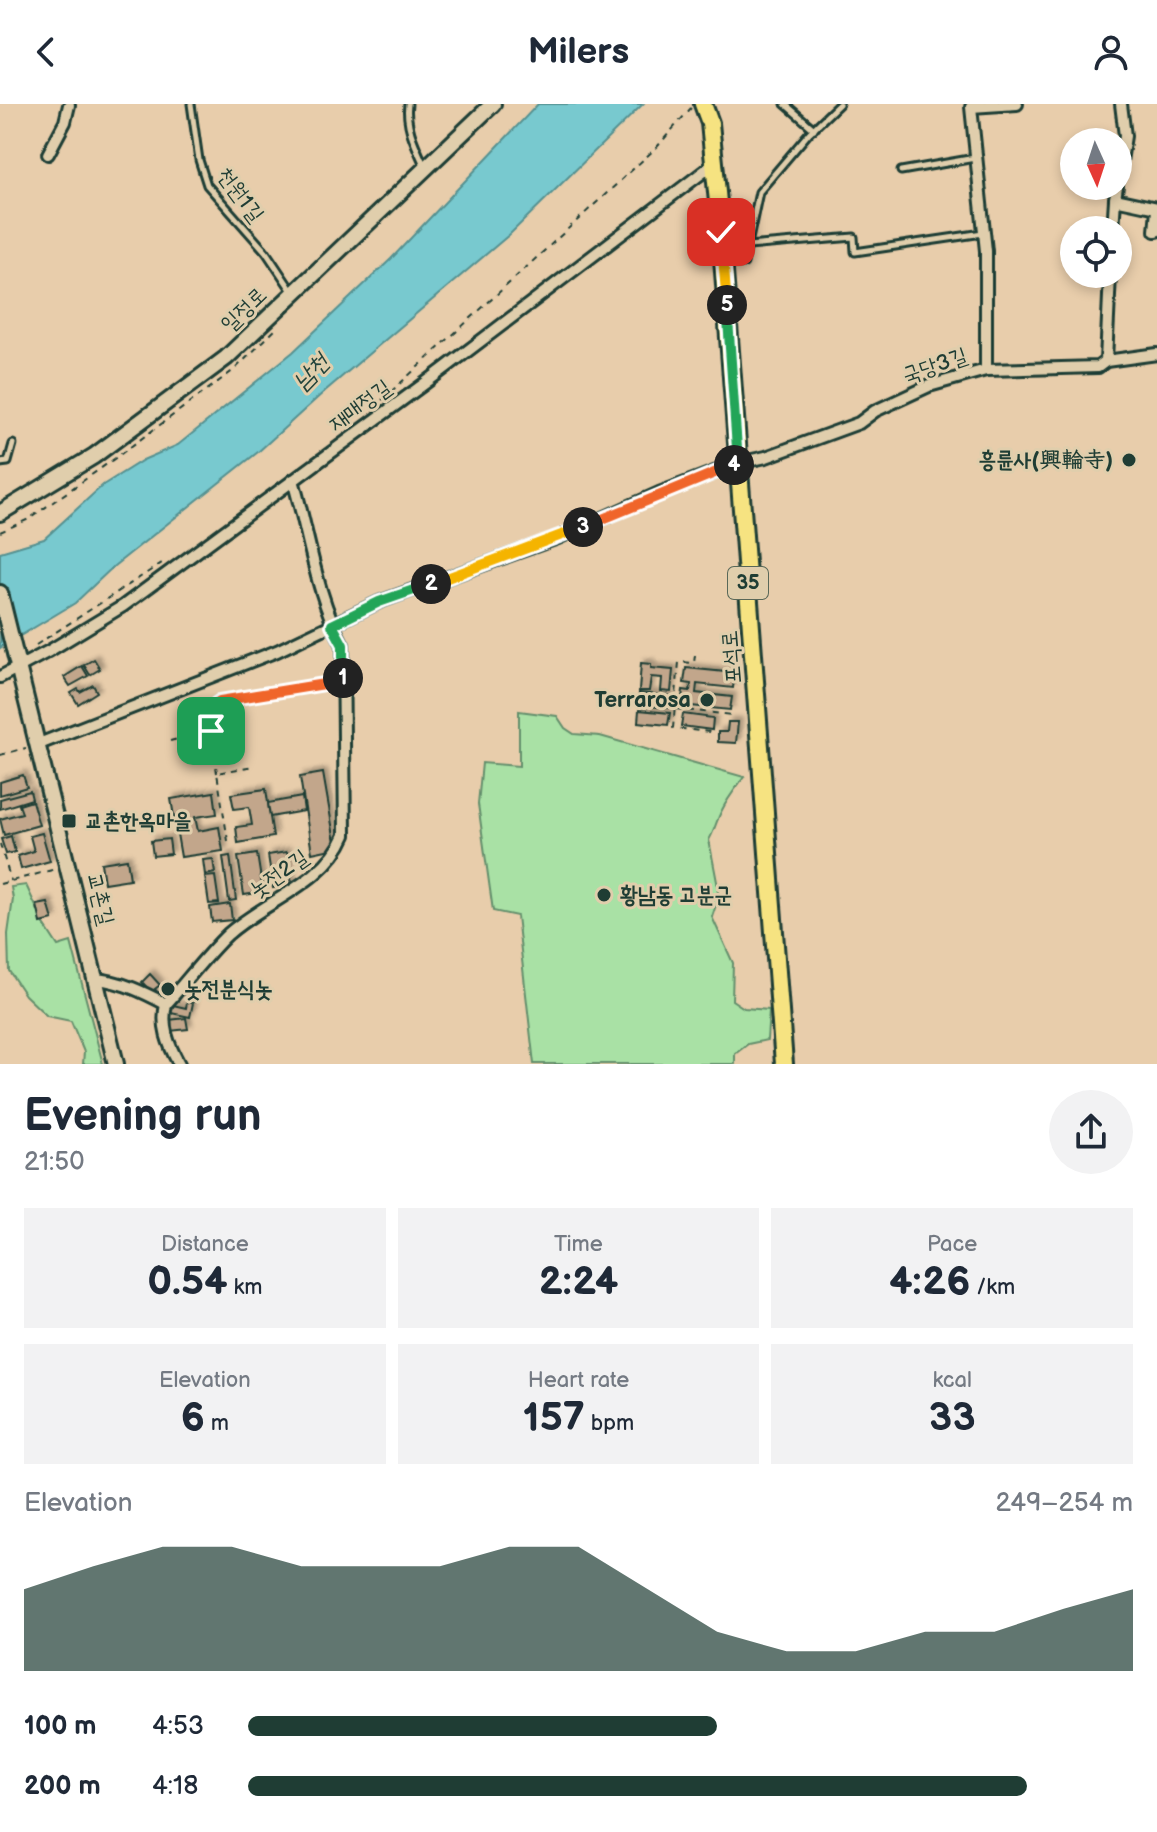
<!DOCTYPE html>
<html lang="en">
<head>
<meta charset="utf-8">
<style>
	body { margin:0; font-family:"Balsamiq Sans","LXGW WenKai TC","Poor Story",sans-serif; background:#f2f2f3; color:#1f2937; height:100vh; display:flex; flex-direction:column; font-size:30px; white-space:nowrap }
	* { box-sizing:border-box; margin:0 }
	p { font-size:26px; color:#747a83 }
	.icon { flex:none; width:44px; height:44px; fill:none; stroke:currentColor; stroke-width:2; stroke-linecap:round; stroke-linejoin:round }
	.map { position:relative; height:960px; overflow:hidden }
	.side { display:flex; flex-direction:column; background:#fff; flex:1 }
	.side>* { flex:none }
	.needle { width:52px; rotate:177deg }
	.fabs { position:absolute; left:1060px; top:24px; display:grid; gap:16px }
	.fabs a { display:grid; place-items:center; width:72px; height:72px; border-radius:50%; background:#fff; box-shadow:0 4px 12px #0003; font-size:40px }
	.pin { position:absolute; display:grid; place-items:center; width:68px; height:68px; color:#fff; margin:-34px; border-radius:16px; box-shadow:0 4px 12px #0006 }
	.km { position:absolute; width:40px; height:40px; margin:-20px; border-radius:50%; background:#222; color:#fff; font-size:22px; line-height:40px; text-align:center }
	.round { display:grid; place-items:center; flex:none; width:84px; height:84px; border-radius:42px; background:#f2f2f3 }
	.head { display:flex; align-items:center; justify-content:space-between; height:136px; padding:0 24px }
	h1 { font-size:44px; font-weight:600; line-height:60px }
	.stats { display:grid; grid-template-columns:repeat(3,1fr); gap:12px; height:136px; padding:8px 24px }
	.stats div { display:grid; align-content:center; border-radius:0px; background:#f2f2f3; text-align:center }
	.stats b { font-size:40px; font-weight:600 }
	.stats small { font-size:22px; font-weight:400 }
	.stats p { font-size:22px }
	.chart { height:224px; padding:16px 24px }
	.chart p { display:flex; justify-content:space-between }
	.chart svg { width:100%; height:144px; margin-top:8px; fill:#1f3d34; opacity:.7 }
	ul { padding:0 24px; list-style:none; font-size:26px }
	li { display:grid; grid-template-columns:128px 96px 1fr; align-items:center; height:60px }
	li i { height:20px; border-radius:10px; background:#1f3d34 }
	header { display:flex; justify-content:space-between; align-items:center; height:104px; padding:0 24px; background:#fff; font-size:36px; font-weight:600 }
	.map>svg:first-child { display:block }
</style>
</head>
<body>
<header><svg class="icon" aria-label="back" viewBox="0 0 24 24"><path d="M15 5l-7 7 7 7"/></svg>Milers<svg class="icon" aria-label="person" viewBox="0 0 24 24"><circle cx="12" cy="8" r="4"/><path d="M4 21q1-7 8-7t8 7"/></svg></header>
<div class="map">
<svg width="1157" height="960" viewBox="0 0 1157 960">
	<defs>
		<filter id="shadow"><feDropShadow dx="4" dy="-4" stdDeviation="2" flood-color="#0004"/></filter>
	</defs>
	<rect width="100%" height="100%" fill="#e8cdab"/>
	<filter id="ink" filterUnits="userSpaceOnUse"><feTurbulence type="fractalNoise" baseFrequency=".0125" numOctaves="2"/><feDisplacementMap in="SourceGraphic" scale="16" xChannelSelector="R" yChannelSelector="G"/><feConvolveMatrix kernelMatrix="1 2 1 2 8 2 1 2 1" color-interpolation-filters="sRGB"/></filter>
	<g filter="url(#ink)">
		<!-- green -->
		<g fill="#a9e1a5" stroke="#648f6c" stroke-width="2">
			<path d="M519,607l38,5 8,12 9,6 26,2 144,41c-8,11 -16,21 -22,33 -6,11 -7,20 -13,30l9,47 -1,15 -5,15 21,46 -1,37 12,8 25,2 -2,30 -19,4 -13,10v10h-201l-17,-148 -24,-5 -15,-107 4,-41 37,3z"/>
			<polygon points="26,781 45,822 58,842 71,838 103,960 83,960 84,948 71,917 47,912 25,891 9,867 8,830 13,795 11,783"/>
		</g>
		<!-- water -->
		<polygon fill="#78c9cf" stroke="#549191" stroke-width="2" points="538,0 643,0 510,130 325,287 258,348 114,462 75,499 0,544 0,448 44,435 103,381 143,356 178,341 293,248 391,155"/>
		<!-- building -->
		<g fill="#c2a68b" stroke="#1f3d34" stroke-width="2" filter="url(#shadow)">
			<polygon points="94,555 100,565 90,571 84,561"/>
			<polygon points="641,559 651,560 651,564 673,566 671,588 661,587 662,574 651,573 649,587 639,587"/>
			<polygon points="82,562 88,572 70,582 64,573"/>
			<polygon points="686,564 735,569 733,584 697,580 696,589 732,593 730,606 681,601 683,586 690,587 691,580 684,579"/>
			<polygon points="93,581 97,588 78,600 71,589 78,585 80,588"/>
			<polygon points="639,589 670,592 669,604 638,601"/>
			<polygon points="639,606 670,609 668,621 638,618"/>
			<polygon points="683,610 713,614 712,626 681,622"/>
			<polygon points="728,618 738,618 736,639 718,638 718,628 727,628"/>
			<polygon points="323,669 336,744 312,749 300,673"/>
			<polygon points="23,671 27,683 0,691 0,678"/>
			<polygon points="266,685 273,733 238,739 236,723 252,721 249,703 234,705 231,690"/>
			<polygon points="30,687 32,695 0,705 0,695"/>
			<polygon points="214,688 217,710 195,713 198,727 219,723 223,747 181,753 171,695"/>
			<polygon points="302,693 304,707 270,713 268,699"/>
			<polygon points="32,697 39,721 4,731 0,715 22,709 19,701"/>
			<polygon points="42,729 50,757 21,765 18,752 34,747 30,732"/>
			<polygon points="11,732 15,748 6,750 1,735"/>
			<polygon points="169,735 171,750 153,752 151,737"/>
			<polygon points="287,748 292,781 273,784 268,751"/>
			<polygon points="257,750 263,788 244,791 238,753"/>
			<polygon points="230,752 236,796 229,797 223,753"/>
			<polygon points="127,755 130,775 104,779 101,759"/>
			<polygon points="213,755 215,769 205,771 203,756"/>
			<polygon points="215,772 219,799 209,800 205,773"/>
			<polygon points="48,799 53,816 41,819 37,801"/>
			<polygon points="230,800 232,816 212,818 210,803"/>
			<polygon points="150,870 160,881 155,885 159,890 156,893 142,878"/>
			<polygon points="187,898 193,899 190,913 171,909 173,901 186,904"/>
			<polygon points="186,914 188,925 170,927 169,916"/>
		</g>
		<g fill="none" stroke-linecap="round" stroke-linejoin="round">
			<!-- service casing -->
			<g stroke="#1f3d34" stroke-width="11">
				<g id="service">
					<polyline points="191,0 199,56 207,81 266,148 292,187"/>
					<path d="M408,0c-3,22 8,43 17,63"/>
					<polyline points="785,0 814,25"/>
					<polyline points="901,67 975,54"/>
					<polyline points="748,142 854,133 855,148 983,129"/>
					<polyline points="725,161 744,159 759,88 809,29 839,0"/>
					<polyline points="0,359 8,358 13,340"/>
				</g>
			</g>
			<!-- minor casing -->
			<g stroke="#1f3d34" stroke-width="16">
				<g id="minor">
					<polyline points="48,50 65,18 69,1"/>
					<polyline points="1118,76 1125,32 1121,0"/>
					<polyline points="1117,82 1115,95 1157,104"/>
					<polyline points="1157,106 1155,127 1157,127"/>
					<polyline points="1113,126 1115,95"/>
					<polyline points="1106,257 1110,170"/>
					<polyline points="986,266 986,147 971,3 1017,0"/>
					<polyline points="0,573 49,547 123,502 424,280 715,59"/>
					<polyline points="39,640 277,547 379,498 558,434 659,389 738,359 766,353 859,319 875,307 929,282 986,266 1098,263 1106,257 1157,250"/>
					<path d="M97,875c26,3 46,13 69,25 20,-22 40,-49 62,-70 37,-33 97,-51 117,-99l-2,-190c-27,-50 -34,-110 -50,-165"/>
					<path d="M166,900c-5,23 2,40 13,60"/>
				</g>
			</g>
			<!-- tertiary casing -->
			<g stroke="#1f3d34" stroke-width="20">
				<g id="tertiary">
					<polyline points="0,409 94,352 226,254 493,0"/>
					<polyline points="0,489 116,960"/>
				</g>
			</g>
			<!-- primary casing -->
			<g stroke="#1f3d34" stroke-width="22">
				<polyline id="primary" points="703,0 710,19 721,128 784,960"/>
			</g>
			<!-- path -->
			<g stroke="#1f3d34" stroke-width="2" stroke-dasharray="6 6" stroke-linecap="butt">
				<polyline points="382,296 657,43 691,4"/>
				<polyline points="0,428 29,415 114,355 234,266 278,223"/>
				<polyline points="36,541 162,459"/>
				<polyline points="695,551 694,559 679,558 673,624 710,628"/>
				<polyline points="676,605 732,611"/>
				<polyline points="170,637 210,627"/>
				<polyline points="0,651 26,644"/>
				<polyline points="217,669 209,614 213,601 334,578"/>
				<polyline points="228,737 217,669 253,662"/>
				<polyline points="0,740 11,777"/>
				<polyline points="0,780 56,765"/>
			</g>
			<!-- service -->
			<use href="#service" stroke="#e0ceac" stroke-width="5"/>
			<!-- minor -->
			<use href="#minor" stroke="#e0ceac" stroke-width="10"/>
			<!-- tertiary -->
			<use href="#tertiary" stroke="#e0ceac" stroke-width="14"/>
			<!-- primary -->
			<use href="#primary" stroke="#f6e381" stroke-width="16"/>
		</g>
	</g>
	<g fill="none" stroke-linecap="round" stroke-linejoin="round" filter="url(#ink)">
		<!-- split-1 casing -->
		<g stroke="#fff" stroke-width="16">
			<path id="split-1" d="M211,627c-2,-13 -4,-23 9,-30l123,-20v-3"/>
		</g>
		<!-- split-2 casing -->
		<g stroke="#fff" stroke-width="16">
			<polyline id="split-2" points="343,574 343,541 332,521 379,498 431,480"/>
		</g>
		<!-- split-3 casing -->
		<g stroke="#fff" stroke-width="16">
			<polyline id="split-3" points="431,480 583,423"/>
		</g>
		<!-- split-4 casing -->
		<g stroke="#fff" stroke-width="16">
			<polyline id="split-4" points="583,423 734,361"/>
		</g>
		<!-- split-5 casing -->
		<g stroke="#fff" stroke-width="16">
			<polyline id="split-5" points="727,201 738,359 734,361"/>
		</g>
		<!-- split-6 casing -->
		<g stroke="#fff" stroke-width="16">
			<polyline id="split-6" points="721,128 727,201"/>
		</g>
		<!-- split-1 -->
		<use href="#split-1" stroke="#f0652b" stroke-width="10"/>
		<!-- split-2 -->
		<use href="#split-2" stroke="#22a559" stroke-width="10"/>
		<!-- split-3 -->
		<use href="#split-3" stroke="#f5b400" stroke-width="10"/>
		<!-- split-4 -->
		<use href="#split-4" stroke="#f0652b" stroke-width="10"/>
		<!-- split-5 -->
		<use href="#split-5" stroke="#22a559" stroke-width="10"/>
		<!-- split-6 -->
		<use href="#split-6" stroke="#f5b400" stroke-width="10"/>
	</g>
	<!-- markers -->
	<g fill="#1f3d34" stroke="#e0ceac" stroke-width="3">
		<circle cx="1129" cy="356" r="8"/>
		<circle cx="707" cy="596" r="8"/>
		<rect x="61" y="709" width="16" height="16" rx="4"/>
		<circle cx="604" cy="791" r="8"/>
		<circle cx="168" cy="885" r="8"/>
	</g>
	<g text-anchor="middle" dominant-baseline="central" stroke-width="6" stroke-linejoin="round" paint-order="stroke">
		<!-- shield labels -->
		<rect fill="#e0ceac" stroke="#596858" stroke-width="2" x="728" y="463" width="40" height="32" rx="6"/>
		<g font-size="20" font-weight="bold" fill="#1f3d34">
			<text x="748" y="479">35</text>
		</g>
		<!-- street labels -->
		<g font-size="22" fill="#1f3d34" stroke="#e0ceac">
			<text transform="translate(240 91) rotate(53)">천원1길</text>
			<text transform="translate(244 206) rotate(-44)">일정로</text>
			<text transform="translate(935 262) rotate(-19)">국당3길</text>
			<text transform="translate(360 302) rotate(-36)">재매정길</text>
			<text transform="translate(732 553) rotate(-95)">포석로</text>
			<text transform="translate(279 770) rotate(-35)">놋전2길</text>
			<text transform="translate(100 795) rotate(76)">교촌길</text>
		</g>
		<!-- poi labels -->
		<g font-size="22" font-weight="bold" fill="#1f3d34" stroke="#e0ceac" text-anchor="start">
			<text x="1113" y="356" text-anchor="end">흥륜사(興輪寺)</text>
			<text x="691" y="596" text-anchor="end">Terrarosa</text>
			<text x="85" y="717">교촌한옥마을</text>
			<text x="620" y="791">황남동 고분군</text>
			<text x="184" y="885">놋전분식놋</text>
		</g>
		<!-- water labels -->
		<g font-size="24" font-style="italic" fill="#23443c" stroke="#e0ceac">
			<text transform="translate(311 268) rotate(-46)">남천</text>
		</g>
	</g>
</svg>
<div class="fabs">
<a><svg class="needle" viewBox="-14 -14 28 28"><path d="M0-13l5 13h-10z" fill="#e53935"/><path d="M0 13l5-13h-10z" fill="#747a83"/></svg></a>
<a><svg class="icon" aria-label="locate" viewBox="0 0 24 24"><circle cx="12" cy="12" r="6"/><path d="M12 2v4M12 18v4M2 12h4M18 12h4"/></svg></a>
</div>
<div class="pin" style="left:211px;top:627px;background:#1e9e55"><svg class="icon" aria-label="arrive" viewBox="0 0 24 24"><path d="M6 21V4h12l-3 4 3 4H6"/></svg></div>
<div class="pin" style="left:721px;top:128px;background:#d93025"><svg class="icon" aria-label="check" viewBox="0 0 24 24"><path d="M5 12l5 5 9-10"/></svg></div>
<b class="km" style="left:343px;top:574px">1</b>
<b class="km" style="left:431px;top:480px">2</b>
<b class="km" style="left:583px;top:423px">3</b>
<b class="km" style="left:734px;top:361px">4</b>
<b class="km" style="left:727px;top:201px">5</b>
</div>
<section class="side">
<div class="head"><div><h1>Evening run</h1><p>21:50</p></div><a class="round"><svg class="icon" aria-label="share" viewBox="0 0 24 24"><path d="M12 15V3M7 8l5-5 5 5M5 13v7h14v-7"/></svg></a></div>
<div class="stats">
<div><p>Distance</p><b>0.54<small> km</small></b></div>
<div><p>Time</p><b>2:24</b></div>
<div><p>Pace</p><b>4:26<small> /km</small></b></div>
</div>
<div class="stats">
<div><p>Elevation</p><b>6<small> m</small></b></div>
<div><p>Heart rate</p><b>157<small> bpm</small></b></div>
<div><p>kcal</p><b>33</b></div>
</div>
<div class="chart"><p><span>Elevation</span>249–254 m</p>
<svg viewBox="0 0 160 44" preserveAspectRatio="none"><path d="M0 44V19L10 12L20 6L30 6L40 12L50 12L60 12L70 6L80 6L90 19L100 32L110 38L120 38L130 32L140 32L150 25L160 19V44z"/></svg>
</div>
<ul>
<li><b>100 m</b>4:53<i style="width:53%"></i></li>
<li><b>200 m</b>4:18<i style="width:88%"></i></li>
</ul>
</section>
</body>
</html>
